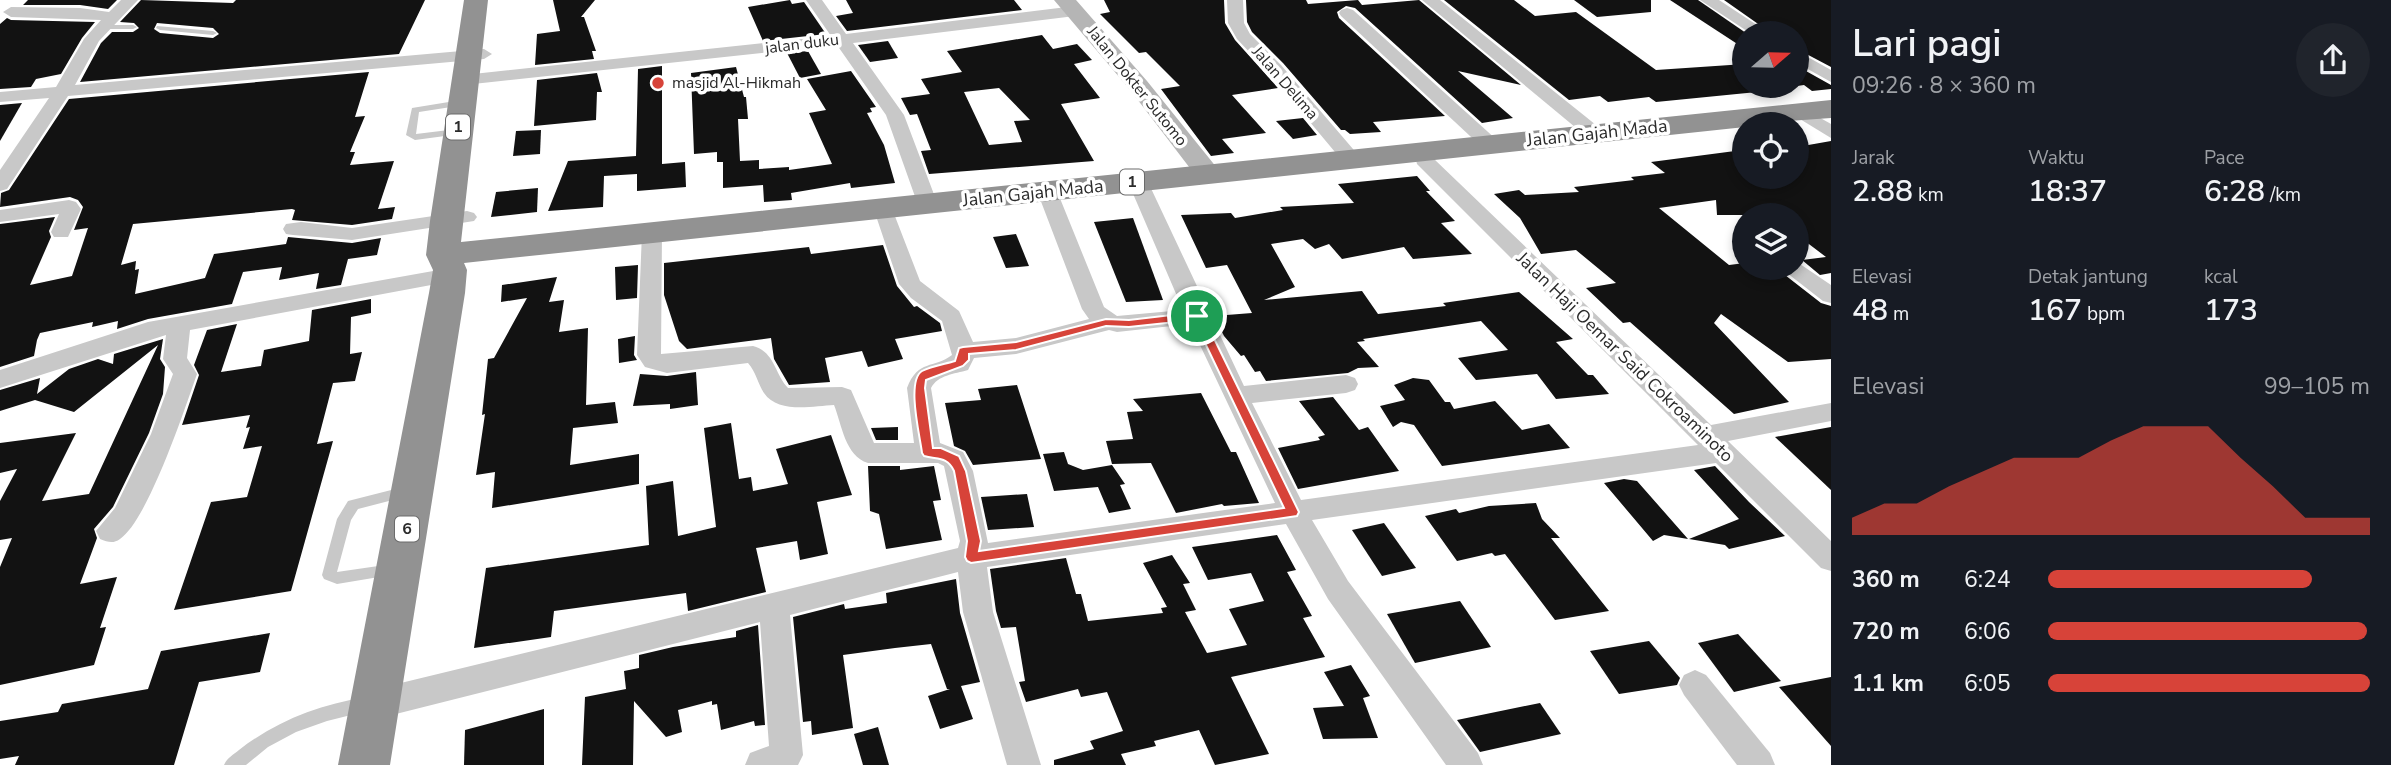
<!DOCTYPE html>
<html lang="id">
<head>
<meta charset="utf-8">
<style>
	body { margin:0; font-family:"Nunito Sans",sans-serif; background:#20242c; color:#f1f3f6; height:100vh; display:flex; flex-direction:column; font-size:26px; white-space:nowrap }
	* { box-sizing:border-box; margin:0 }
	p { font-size:23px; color:#9ea1a6 }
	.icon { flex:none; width:38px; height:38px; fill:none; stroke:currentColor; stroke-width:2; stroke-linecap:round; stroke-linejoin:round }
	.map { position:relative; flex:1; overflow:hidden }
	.drawer { display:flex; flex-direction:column; background:#171b24; width:560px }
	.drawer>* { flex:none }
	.needle { width:46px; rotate:70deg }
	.controls { position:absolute; left:1732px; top:21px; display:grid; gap:14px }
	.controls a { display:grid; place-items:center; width:77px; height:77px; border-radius:50%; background:#171b24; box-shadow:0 4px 10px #0003; font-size:35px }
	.pin { position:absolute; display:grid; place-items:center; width:60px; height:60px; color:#fff; margin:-30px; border:4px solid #fff; border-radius:50%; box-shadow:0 2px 7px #0007 }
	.round { display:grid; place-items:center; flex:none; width:74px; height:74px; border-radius:37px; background:#20242c }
	.overview { display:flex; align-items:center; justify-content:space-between; height:119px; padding:0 21px }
	h1 { font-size:38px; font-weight:600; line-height:52px }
	.metrics { display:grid; grid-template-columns:repeat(3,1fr); gap:10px; height:119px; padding:7px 21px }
	.metrics div { display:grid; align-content:center }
	.metrics b { font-size:30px; font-weight:600 }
	.metrics small { font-size:19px; font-weight:400 }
	.metrics p { font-size:19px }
	.chart { height:196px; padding:14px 21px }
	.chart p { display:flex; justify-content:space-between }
	.chart svg { width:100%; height:126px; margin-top:7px; fill:#d74339; opacity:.7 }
	ul { padding:0 21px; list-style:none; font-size:23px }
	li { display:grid; grid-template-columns:112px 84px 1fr; align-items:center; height:52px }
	li i { height:18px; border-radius:9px; background:#d74339 }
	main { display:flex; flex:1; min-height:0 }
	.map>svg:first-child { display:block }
</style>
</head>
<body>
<main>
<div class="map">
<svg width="1831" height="765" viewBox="0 0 1831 765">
	<rect width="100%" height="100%" fill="#fff"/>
	<!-- building -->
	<g fill="#121212" fill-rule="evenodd">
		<polygon points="28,0 117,0 108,9 80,5 23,5"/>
		<path d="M141,0l92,3 3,-3h189l-26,54 -319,28 21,-39 11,-11h21l6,-4 -5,-5 -14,-1zM157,23l56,5 6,6 -6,4 -53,-5 -6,-4z"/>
		<polygon points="553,0 595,0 581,17 584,17 596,51 592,51 594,59 535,65 537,34 560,31"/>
		<polygon points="790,0 792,4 804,2 826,34 763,41 748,7"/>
		<polygon points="846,0 1014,0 1022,10 847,31 836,16 853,13"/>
		<polygon points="1104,0 1224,0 1225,23 1235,40 1278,88 1232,95 1266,133 1222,139 1234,153 1211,156 1161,89 1180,86 1146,52 1139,53 1100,14 1110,12"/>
		<polygon points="1246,0 1306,0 1308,4 1358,0 1362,5 1419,0 1521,85 1458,71 1513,118 1482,123 1355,8 1346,6 1337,12 1339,18 1445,116 1373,122 1381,132 1350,134 1345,130 1341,130 1283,63 1252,32 1247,22"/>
		<polygon points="1444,0 1514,0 1535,16 1576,12 1656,70 1745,64 1745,86 1757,92 1656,102 1649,97 1608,102 1600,96 1569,100"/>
		<polygon points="1574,0 1651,0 1651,12 1597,17"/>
		<polygon points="1670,0 1698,0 1746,33 1745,49"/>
		<polygon points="1724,0 1831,0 1831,67 1797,49 1797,33 1771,33"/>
		<polygon points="7,18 11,20 95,22 82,38 61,74 36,79 31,87 0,89 0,24"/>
		<path d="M1042,35l11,14 24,-5 15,16 -18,4 26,34 -39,6 33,57 -165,13 -8,-23 10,-1 -14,-36 -7,1 -9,-17 29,-4 -9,-15 41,-7 -15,-21zM999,88l31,32 -16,1 8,21 -33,3 -25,-53z"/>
		<polygon points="888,41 898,58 870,62 858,45"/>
		<polygon points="808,51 821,74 800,78 787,53"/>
		<polygon points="662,66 662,164 685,162 686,187 637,191 637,174 604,176 603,207 548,211 568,161 636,156 638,69"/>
		<polygon points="1797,66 1831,85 1831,89 1812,91 1804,85 1797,86"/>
		<polygon points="736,67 744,97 746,97 748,119 738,119 740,161 759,160 759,169 789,167 789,170 832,164 809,113 826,110 807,79 851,71 876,107 870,108 872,112 867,113 884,145 895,183 851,188 850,183 791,193 792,200 764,202 763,185 723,188 723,162 717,162 717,152 694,154 691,73"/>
		<polygon points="369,72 355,117 365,116 350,152 355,152 350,165 394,161 378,209 395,207 392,219 352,225 292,220 295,210 292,209 133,224 121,265 136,261 135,270 139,269 135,294 205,278 214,254 286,244 288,237 352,243 381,238 377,255 348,259 341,285 316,289 319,273 279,280 282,267 243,272 232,304 148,319 117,329 118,321 92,327 93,322 40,333 37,340 34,356 0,367 0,224 55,217 49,231 51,237 30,285 72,276 88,228 74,230 83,207 78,200 70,197 0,207 1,193 9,190 69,99"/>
		<polygon points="597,73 602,92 597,92 596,120 534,126 537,80"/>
		<polygon points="22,103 0,141 0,105"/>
		<polygon points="1303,118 1317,135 1293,139 1276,121"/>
		<polygon points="541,130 540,154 513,156 516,131"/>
		<polygon points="1831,141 1831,273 1820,275 1802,260 1826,257 1797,235 1797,215 1717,215 1716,200 1659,208 1729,265 1745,263 1745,268 1781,268 1785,275 1821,303 1831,306 1831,359 1788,362 1721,314 1714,323 1789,402 1734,414 1630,322 1623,323 1586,288 1616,283 1576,250 1541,254 1520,218 1494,194 1519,190 1525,195 1579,192 1574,187 1634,180 1631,177 1665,173 1651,162 1735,151 1745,158 1745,177 1773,179 1797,177 1797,147"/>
		<polygon points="1417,176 1430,191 1426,191 1455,221 1441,223 1472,254 1413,259 1404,247 1342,259 1329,244 1315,249 1303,239 1271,244 1295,287 1264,300 1362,291 1378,314 1446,306 1443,303 1519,292 1573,339 1556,342 1588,375 1593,375 1609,394 1556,399 1537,374 1476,380 1458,358 1508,350 1481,321 1363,339 1365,341 1357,342 1379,367 1358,368 1348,373 1266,381 1260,371 1255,372 1244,355 1241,356 1224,336 1214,316 1252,313 1227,265 1206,268 1181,215 1231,213 1235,218 1283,210 1280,207 1354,203 1338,184"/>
		<polygon points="538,188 537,212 491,217 496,192"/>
		<polygon points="1133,218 1163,300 1126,302 1094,222"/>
		<polygon points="1016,234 1029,266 1006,268 993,237"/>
		<polygon points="883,245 897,286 914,307 917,306 940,323 942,331 895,339 903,359 868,367 862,351 825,358 830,382 789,385 774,359 771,338 687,349 679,341 664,295 664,263 809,247 811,254"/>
		<polygon points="638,265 637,298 616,300 615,267"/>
		<polygon points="557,277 549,302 564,300 559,332 588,328 586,405 615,402 618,423 573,428 570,465 639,454 639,484 492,508 495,472 476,475 485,414 482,415 488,359 494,358 527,298 501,302 502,285"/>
		<polygon points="371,299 371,313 351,317 350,354 362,352 355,381 333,383 317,444 333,441 291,591 174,610 211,502 247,497 262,446 243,449 250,427 246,428 250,415 182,425 199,375 194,365 207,330 237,324 221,372 261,366 264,350 309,341 312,310"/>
		<polygon points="635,336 634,355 637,360 619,363 618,339"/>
		<polygon points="163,339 160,359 165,367 163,394 149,433 113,507 94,529 97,538 80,584 117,577 100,628 106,627 94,665 0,685 0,567 12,538 0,540 0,501 17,469 0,473 0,443 76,433 42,501 89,494 158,345 74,412 35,400 0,411 0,390 40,378 37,394 69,369 98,359 113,364 114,354"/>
		<polygon points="696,372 698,405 670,409 670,404 633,406 640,374 667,376"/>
		<polygon points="1413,378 1429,380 1445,402 1450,402 1454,409 1495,401 1522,430 1549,424 1570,448 1442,466 1414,425 1401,422 1393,427 1380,406 1405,400 1394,385"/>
		<polygon points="1017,385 1041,459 973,465 965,451 954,446 945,403 981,400 978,389"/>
		<polygon points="1201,393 1231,452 1236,452 1259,503 1224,506 1222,504 1176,513 1151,463 1112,464 1106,441 1133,439 1127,412 1143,411 1133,399"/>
		<polygon points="1333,397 1359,430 1368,427 1399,471 1298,489 1278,448 1320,440 1318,437 1325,435 1299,401"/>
		<polygon points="731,423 739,479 751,477 753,491 788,484 776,449 831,435 852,495 817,502 828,554 800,560 797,541 756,548 766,592 688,611 686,593 554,611 551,637 474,648 486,568 649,545 646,486 673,481 678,536 716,527 704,428"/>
		<polygon points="898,427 898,440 876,440 871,428"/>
		<polygon points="1831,427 1831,490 1775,437"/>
		<polygon points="1064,452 1068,464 1083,470 1112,465 1125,484 1120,485 1131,509 1109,513 1098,487 1054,491 1043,454"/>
		<polygon points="868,466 900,466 900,470 934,466 941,500 933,501 942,540 886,549 879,514 870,511"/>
		<polygon points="1715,466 1749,502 1785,536 1729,549 1725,545 1689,539 1739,519 1694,470"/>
		<polygon points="1624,479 1637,481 1688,539 1664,535 1653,541 1604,483"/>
		<polygon points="1027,494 1034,527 988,530 981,497"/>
		<polygon points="1536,503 1542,519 1560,538 1551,538 1609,611 1555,620 1505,554 1495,556 1492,553 1457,561 1425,516 1456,509 1459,513 1489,506"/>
		<polygon points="1384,523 1416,568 1382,576 1352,530"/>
		<polygon points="1277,535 1296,570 1287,572 1312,616 1303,618 1325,657 1231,677 1269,754 1215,765 1199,730 1154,741 1156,746 1121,754 1126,765 1054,765 1054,760 1094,749 1090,741 1123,731 1107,692 1081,697 1078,689 1026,702 1019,682 1025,681 1016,627 1001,628 996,611 990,569 1066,558 1076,594 1081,594 1088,621 1163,613 1161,608 1167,607 1143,563 1172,555 1190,583 1183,584 1196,610 1185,612 1207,653 1247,645 1229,609 1264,601 1251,573 1208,580 1192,547"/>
		<polygon points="956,579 960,613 980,682 961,686 973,719 940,729 928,696 950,689 947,689 931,644 895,648 843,655 853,728 812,735 811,721 803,722 793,617 844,604 845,609 887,603 886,593"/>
		<polygon points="1460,601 1491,647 1415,663 1387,614"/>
		<polygon points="758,625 765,725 755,726 754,721 721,730 717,704 712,705 712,701 678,710 682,732 666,737 634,701 633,765 582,765 585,697 626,689 624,671 639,668 639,655 673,647 736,637 736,631"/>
		<polygon points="270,633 260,672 199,682 174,765 15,765 19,756 0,759 0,721 58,712 62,704 148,689 161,651"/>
		<polygon points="1738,634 1781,681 1734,692 1698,643"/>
		<polygon points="1649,641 1680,678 1677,685 1619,694 1590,651"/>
		<polygon points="1351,665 1370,696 1363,698 1378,738 1323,739 1313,708 1344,706 1324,672"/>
		<polygon points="1831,677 1831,746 1779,687"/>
		<polygon points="1540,703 1561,734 1480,752 1457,720"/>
		<polygon points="544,709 544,765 464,765 465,730"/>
		<polygon points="878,727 889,765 863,765 854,734"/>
	</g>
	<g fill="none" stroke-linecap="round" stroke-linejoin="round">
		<!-- lane -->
		<g fill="#c8c8c8" fill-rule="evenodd">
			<polygon points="98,25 133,25 137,27 133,29 101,29 97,27"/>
			<polygon points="157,26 213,31 217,33 213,35 160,30 156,28"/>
			<polygon points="461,100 465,103 464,105 419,112 416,134 457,129 462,132 460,134 415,140 406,135 412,108"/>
			<polygon points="407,486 412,487 414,491 412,495 358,509 351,520 337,572 392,564 397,566 399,570 397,574 337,584 324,579 322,575 337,519 348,501"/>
			<path d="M365,697l6,3 2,5 -2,5 -44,11 -31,11 -28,15 -22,18h-22c3,-7 9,-10 15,-15 37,-29 80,-45 126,-53z"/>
		</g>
		<!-- street -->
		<g fill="#c8c8c8" fill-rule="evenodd">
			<polygon points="121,0 138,0 99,41 75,85 484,49 492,54 484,59 68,96 7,189 0,191 0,170 49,98 0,102 0,92 56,87 84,39 101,20 11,17 3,12 11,7 80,8 109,12"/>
			<polygon points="806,0 822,0 846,34 1075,6 1083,11 1075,16 853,43 904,115 938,205 935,209 921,209 918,205 886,115 837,45 464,85 455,80 464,75 831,36"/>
			<polygon points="1227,0 1243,0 1244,23 1250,34 1281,65 1359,156 1362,160 1359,164 1345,164 1269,73 1237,39 1228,23"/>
			<polygon points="1422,0 1440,0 1601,129 1603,133 1601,137 1587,137"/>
			<polygon points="1700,0 1719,0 1769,33 1750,33"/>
			<polygon points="1347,8 1353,10 1498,141 1500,145 1498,149 1484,149 1341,16 1339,13 1341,10"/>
			<polygon points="1797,51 1831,70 1831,82 1797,63"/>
			<polygon points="1801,107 1831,124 1831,138 1795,116 1792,112"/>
			<path d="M1424,146l7,2 3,11 277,266 120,-22v18l-103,20 103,100v30l-10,-3 -105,-105 -404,57 36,61 130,172 5,12h-37l-118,-166 -42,-75 -299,43 6,45 48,153h-34l-44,-153 -5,-40 -168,43 13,140 -5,10h-53l5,-12 19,-7 -9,-124 -384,97 -11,-4 -5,-11 5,-11 11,-4 582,-141 2,-7 -16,-75 -6,-3h-70c-23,-7 -26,-38 -34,-58 -21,1 -56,9 -70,-12 -6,-9 -8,-21 -16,-30l-81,10 -22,-6 -8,-12 5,-122 3,-5h14l3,5 -1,121 92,-8c22,6 21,27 35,42l54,-1 9,3 23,53h40l-7,-55c11,-29 27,-19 45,-33l-10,-34 -31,-23 -12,-14 -25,-74 3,-4h14l29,75 39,30 14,31 43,-4 73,-19 -7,-10 -45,-118 3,-4h14l3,4 47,116 13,9 66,-6 -55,-128 3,-4h14l3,4 96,204 102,-11 9,3 3,6 -3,6 -9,3 -94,10 49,97 397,-55 -281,-281 -3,-12zM1190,324l85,179 -287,40 -15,-72 -10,-19 -23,-9 -9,-55c7,-13 23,-14 37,-18l6,-12 42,-4 93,-24 8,2z"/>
			<polygon points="69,200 76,202 81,209 68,237 54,237 51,232 59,214 0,222 0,210"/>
			<polygon points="467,211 474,213 477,217 474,221 352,240 293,235 286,234 283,229 286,224 301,222 352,228"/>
			<polygon points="1797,262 1831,285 1831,303 1823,301 1787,273 1784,268 1797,268"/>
			<path d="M450,268l8,2 3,5 -3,5 -268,50 -3,28 10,16c-12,34 -49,146 -77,165 -7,5 -12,3 -20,0l-4,-8 19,-23 36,-74 22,-60 -10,-15 3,-24 -166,53v-18l148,-48z"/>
			<polygon points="1695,670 1706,675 1770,753 1775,765 1737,765 1684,695 1679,685 1684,675"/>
		</g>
		<!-- secondary -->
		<polygon fill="#b5b5b5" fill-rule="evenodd" points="1054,0 1076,0 1147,81 1217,168 1221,174 1217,180 1208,182 1199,180 1131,91"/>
		<!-- highway -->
		<polygon fill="#929292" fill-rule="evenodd" points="464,0 488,0 461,242 1831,100 1831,118 1745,124 1745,127 464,263 467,270 465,293 390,765 338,765 429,293 433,270 426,255 430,221"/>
	</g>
	<!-- route -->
	<path fill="#d74339" stroke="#fff" stroke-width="2" fill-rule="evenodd" d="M1197,312l6,4 96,196 -2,4 -326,47 -4,-2 -2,-4 2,-16 -13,-70c-7,-15 -17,-11 -30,-15l-2,-3c-2,-17 -16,-72 0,-82 9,-5 23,-7 33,-10l4,-13 4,-1 53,-5 90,-23 23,1zM1194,320l90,188 -305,43 2,-10 -15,-70 -7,-15 -18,-8h-8l-8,-60 1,-8 37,-14 6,-6v-6l47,-4 90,-24 23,1z"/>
	<!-- markers -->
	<circle fill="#d74339" stroke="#fff" stroke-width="2.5" cx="658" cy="83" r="7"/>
	<g text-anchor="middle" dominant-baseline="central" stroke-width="7" stroke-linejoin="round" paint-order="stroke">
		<!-- far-street labels -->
		<g font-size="16" fill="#2b2b2b" stroke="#fff">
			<text transform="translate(802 44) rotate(-7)">jalan duku</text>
			<text transform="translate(1285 83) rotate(49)">Jalan Delima</text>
			<text transform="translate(1137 86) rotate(51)">Jalan Dokter Sutomo</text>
		</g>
		<!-- far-poi labels -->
		<g font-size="16" fill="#2b2b2b" stroke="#fff" text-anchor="start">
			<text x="672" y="83">masjid Al-Hikmah</text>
		</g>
		<!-- shield labels -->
		<g fill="#fff" stroke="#6b6b6b" stroke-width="2">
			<rect x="446" y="114.5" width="24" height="25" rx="5"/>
			<rect x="1120" y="169.5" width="24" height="25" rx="5"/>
			<rect x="395" y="516.5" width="24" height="25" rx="5"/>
		</g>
		<g font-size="16" font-weight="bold" fill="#2b2b2b">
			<text x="458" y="127">1</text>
			<text x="1132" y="182">1</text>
			<text x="407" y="529">6</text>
		</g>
		<!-- street labels -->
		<g font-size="18" fill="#2b2b2b" stroke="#fff">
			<text transform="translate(1597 133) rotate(-6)">Jalan Gajah Mada</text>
			<text transform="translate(1033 193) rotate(-6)">Jalan Gajah Mada</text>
			<text transform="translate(1625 357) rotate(44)">Jalan Haji Oemar Said Cokroaminoto</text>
		</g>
	</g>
</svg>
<div class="controls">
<a><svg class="needle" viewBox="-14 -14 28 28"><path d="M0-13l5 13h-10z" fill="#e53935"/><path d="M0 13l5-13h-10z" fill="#9ea1a6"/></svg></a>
<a><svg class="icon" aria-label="locate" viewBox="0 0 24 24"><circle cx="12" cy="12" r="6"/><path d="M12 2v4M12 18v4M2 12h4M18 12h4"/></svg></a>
<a><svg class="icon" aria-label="layers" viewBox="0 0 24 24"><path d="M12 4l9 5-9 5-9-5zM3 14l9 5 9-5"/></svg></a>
</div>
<div class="pin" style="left:1197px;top:316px;background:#1e9e55"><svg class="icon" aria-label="arrive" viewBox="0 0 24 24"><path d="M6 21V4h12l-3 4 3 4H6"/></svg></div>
</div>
<section class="drawer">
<div class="overview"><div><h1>Lari pagi</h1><p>09:26 · 8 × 360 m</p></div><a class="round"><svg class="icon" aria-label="share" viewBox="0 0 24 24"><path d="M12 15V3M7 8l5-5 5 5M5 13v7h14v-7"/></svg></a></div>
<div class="metrics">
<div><p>Jarak</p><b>2.88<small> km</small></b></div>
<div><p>Waktu</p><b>18:37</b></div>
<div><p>Pace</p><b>6:28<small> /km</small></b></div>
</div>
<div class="metrics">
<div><p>Elevasi</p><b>48<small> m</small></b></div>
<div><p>Detak jantung</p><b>167<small> bpm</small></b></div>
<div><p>kcal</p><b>173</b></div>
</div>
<div class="chart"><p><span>Elevasi</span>99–105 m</p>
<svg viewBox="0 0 160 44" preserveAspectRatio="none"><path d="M0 44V38L10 33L20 33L30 27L40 22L50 17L60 17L70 17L80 11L90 6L100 6L110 6L120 17L130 27L140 38L150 38L160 38V44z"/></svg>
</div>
<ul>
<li><b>360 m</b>6:24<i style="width:82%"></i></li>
<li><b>720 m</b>6:06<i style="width:99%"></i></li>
<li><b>1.1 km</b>6:05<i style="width:100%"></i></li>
</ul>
</section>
</main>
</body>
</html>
